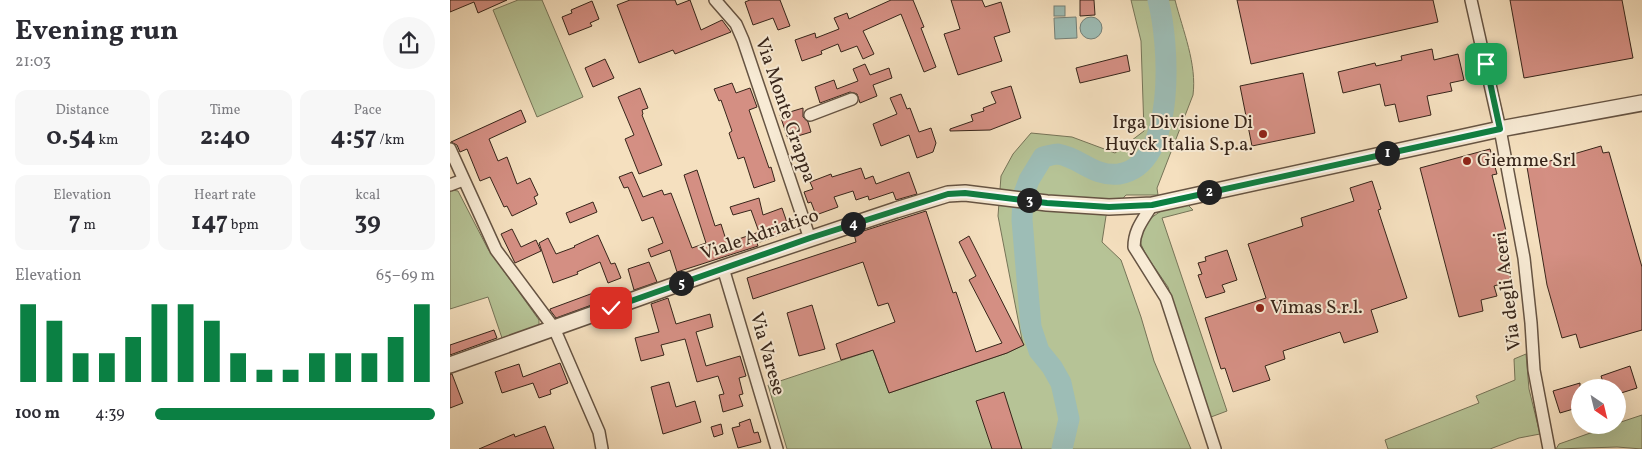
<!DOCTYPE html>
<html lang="en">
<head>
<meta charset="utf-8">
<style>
	body { margin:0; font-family:Vollkorn,serif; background:#f7f7f7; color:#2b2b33; height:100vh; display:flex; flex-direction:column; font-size:19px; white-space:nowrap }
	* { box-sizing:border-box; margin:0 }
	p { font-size:16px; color:#7c7c81 }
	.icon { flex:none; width:28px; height:28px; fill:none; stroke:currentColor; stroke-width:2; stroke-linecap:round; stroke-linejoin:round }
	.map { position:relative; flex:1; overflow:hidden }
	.drawer { display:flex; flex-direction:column; background:#fff; width:450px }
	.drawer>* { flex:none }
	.needle { width:32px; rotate:145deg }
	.fabs { position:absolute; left:1121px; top:379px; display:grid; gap:10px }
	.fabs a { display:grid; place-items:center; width:55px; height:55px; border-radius:50%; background:#fff; box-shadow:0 5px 20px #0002; font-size:25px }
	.pin { position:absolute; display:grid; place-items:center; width:42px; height:42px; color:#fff; margin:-21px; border-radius:10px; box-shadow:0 2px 8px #0006 }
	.km { position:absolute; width:25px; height:25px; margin:-12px; border-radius:50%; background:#222; color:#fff; font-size:14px; line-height:25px; text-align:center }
	.round { display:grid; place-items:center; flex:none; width:52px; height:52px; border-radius:26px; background:#f7f7f7 }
	.overview { display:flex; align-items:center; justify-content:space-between; height:85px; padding:0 15px }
	h1 { font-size:28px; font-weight:700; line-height:38px }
	.figures { display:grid; grid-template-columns:repeat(3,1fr); gap:8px; height:85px; padding:5px 15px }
	.figures div { display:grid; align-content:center; border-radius:12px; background:#f7f7f7; text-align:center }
	.figures b { font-size:25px; font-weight:700 }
	.figures small { font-size:14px; font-weight:400 }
	.figures p { font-size:14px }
	.chart { height:140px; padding:10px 15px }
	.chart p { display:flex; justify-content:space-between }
	.chart svg { width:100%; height:90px; margin-top:5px; stroke:#0b8043; stroke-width:6 }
	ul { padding:0 15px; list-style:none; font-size:16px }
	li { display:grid; grid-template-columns:80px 60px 1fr; align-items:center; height:38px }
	li i { height:12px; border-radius:6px; background:#0b8043 }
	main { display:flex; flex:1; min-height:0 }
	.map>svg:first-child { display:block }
</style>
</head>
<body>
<main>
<section class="drawer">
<div class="overview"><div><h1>Evening run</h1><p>21:03</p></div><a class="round"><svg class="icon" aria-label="share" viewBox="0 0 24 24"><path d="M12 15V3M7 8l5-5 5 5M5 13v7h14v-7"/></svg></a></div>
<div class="figures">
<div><p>Distance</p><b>0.54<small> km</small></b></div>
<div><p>Time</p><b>2:40</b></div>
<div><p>Pace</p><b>4:57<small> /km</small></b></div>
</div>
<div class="figures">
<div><p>Elevation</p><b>7<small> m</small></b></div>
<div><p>Heart rate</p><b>147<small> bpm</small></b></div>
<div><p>kcal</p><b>39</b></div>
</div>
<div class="chart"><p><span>Elevation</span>65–69 m</p>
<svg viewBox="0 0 160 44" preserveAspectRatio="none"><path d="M5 44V6M15 44V14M25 44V30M35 44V30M45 44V22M55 44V6M65 44V6M75 44V14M85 44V30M95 44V38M105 44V38M115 44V30M125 44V30M135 44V30M145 44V22M155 44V6"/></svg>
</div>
<ul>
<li><b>100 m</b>4:39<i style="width:100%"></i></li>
</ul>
</section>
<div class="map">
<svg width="1192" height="449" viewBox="0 0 1192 449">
	<rect width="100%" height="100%" fill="#f5e0bf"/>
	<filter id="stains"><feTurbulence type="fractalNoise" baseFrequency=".004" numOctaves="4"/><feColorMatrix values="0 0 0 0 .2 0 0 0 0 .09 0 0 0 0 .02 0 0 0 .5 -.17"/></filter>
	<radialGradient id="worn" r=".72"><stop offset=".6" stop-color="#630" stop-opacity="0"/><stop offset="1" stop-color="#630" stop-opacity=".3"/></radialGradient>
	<!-- green -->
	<g fill="#b6c396" stroke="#767458">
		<polygon points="68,0 92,0 133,97 87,117 43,10"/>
		<path d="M681,0h44c8,31 22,64 18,95l-36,93 1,7h-32l-20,21 -4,26 19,18 20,57 13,44 37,88h-404l-19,-64 105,-35 16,43 118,-40 16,-8 -25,-129 3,-40 12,-22 18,-21 41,4 43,16 29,-22 -3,-90z"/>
		<polygon points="2,190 8,191 38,249 89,320 89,326 52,338 38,297 0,309 0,191"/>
		<polygon points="738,205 743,210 712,218 777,411 761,417 718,287 696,255 690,242 691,232 701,218 711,211"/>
		<polygon points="1076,354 1079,389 1090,434 1069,438 1040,449 938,449 935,440 1029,403 1026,396 1065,380 1064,359"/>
		<polygon points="1192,415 1192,449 1167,447 1106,449 1109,444 1163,425 1168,425 1168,423"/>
	</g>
	<!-- water -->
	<g fill="#9dbdb6" stroke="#748078">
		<rect x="604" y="6" width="11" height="10"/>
		<circle cx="641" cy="28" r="11"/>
		<polygon points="626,17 627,38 605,39 604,18"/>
	</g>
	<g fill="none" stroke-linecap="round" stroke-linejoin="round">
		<!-- river -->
		<path stroke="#9dbdb6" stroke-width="21" d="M612,449l7,-30 -8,-36 -9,-16 -13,-16 -8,-24 -9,-107 1,-24 6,-16 14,-23c5,-1 11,-3 15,-3 23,4 35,23 61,20 59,-9 50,-133 39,-174"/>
	</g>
	<!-- building -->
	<g fill="#d48f83" stroke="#37251a">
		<polygon points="0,0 57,0 28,13 24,2 0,12"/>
		<polygon points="180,0 225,0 227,5 240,0 251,30 272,20 281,32 225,54 223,50 189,63 167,5"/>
		<polygon points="300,0 330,0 340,26 328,30 323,18 303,25 295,2"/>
		<polygon points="441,0 463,0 474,27 471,28 486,67 474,72 451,14 413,31 424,54 413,59 407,46 391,52 388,44 371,51 372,54 352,61 345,40 365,33 366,38 389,29 384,18 397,13 399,19"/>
		<polygon points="501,0 532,0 535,7 551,2 560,32 544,37 552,61 508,75 494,34 510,29"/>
		<polygon points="630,0 644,0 645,15 630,16"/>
		<polygon points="787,0 983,0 988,22 801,64"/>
		<polygon points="1060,0 1172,0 1183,58 1074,78"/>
		<polygon points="142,1 149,19 140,23 142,26 119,35 112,17 122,13 121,10"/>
		<polygon points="982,49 984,60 1008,54 1014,80 1000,83 1002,91 977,96 981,115 949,122 945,104 935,106 930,84 893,93 888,72 925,63 926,66 952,60 951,56"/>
		<polygon points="677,55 680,71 630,83 626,68"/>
		<polygon points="155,59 164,78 143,87 135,68"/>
		<polygon points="415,64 420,75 439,68 442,78 423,85 427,96 410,103 407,94 400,92 370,103 365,87 384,80 387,89 408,81 403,69"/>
		<polygon points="853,73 865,133 802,146 790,86"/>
		<polygon points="282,83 286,93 300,88 307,107 299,110 319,168 321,167 325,181 304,188 294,157 288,159 279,133 282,131 271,100 269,101 264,89"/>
		<polygon points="561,86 571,118 540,130 500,131 500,129 523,121 521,115 534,111 533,108 546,103 541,92"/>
		<polygon points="190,88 198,108 192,110 193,114 192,115 212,165 189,174 175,139 184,135 168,97"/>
		<polygon points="451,94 457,109 460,108 469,132 481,128 486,143 483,152 467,158 459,135 431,146 423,124 447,114 440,98"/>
		<polygon points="353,108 353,117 358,122 361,132 338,139 330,115"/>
		<polygon points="71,110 76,122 39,139 48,161 57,157 67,184 80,178 88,195 84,197 87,204 62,216 57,206 54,207 40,177 30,181 17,149 10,152 7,145 1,142"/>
		<polygon points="1151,146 1153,153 1159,152 1192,267 1192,330 1130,348 1126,334 1112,338 1097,285 1076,161 1092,157 1093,163"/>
		<polygon points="1040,149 1047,174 1042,175 1056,231 1053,232 1061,281 1044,286 1047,296 1031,300 1033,311 1009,317 970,168"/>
		<polygon points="411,168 415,179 423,176 426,184 459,172 467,194 446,200 443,192 419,200 418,196 406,200 403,191 384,197 388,207 366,215 361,202 358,203 354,192 363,189 360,182 381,174 382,177"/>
		<polygon points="247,170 265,226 271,224 277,243 309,232 301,210 283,215 280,207 309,198 313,215 332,208 340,231 307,243 308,246 227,272 220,250 201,257 198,249 213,243 203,217 192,221 178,187 174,188 169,177 182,172 193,197 212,190 214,195 221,193 242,248 256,243 234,175"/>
		<polygon points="922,181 931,209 928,210 957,298 921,310 928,332 894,343 890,332 833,351 835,359 815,366 820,380 783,392 775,368 771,369 755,318 816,298 798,244 853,226 851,218 904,201 900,188"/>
		<polygon points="143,202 147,212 120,223 116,213"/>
		<polygon points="476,211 503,293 506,292 526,352 552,343 519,280 526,276 509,242 519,236 574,345 557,353 439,393 423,350 391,360 386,344 445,322 438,303 428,306 413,262 303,299 297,278 406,242 404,234"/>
		<polygon points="62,229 71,247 86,240 91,251 65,263 51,234"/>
		<polygon points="148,235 161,264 165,263 171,278 158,283 150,262 127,272 128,274 103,283 89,243 98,238 106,254 125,247 124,246"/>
		<polygon points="777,250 787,280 772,285 775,292 756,298 748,275 752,274 748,263 756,261 755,257"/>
		<polygon points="199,262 207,282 184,290 178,269"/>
		<polygon points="154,289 158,299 106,318 100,310 100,309"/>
		<polygon points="218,298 226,324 260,314 263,327 246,332 256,366 290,356 296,376 289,378 293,394 289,395 293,406 273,412 269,395 274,394 268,376 247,382 235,339 211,345 214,355 191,361 185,338 209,332 201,304"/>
		<polygon points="362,305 375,349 349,356 337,313"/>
		<polygon points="44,330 47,338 0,355 0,345"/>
		<polygon points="110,363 118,383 100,390 101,394 89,398 83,383 52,393 45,372 69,364 73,377"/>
		<polygon points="1180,366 1187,388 1168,394 1168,388 1155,388 1151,376"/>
		<polygon points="0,374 2,374 13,403 0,408"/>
		<polygon points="219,382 226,407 245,401 251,422 213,434 201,387"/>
		<polygon points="1130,383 1130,407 1110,413 1103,391"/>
		<polygon points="554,392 572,449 542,449 526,401"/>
		<polygon points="300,419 304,433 308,432 311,442 288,448 282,428 290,426 289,423"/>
		<polygon points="271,424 273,434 264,437 261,427"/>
		<polygon points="95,426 104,449 29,449 64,434 65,437"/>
	</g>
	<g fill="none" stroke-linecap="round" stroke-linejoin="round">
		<!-- minor casing -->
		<g stroke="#665443" stroke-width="14">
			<g id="minor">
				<polyline points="265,0 286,24 293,40 360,239"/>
				<polyline points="1021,0 1050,129 1074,258 1081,323 1084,370 1099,449"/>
				<polyline points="360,115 402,99"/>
				<polyline points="0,149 46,250 104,328 149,432 152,449"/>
				<polyline points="0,185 13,180"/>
				<path d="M702,205c-8,14 -18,24 -18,42l32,51 49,151"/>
				<polyline points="273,268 327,449"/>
			</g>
		</g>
		<!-- tertiary casing -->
		<g stroke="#665443" stroke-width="18">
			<polyline id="tertiary" points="0,365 273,268 446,210 498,194 515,193 597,203 659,207 702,205 1050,129 1192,103"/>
		</g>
		<!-- minor -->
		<use href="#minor" stroke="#f8ebd5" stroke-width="11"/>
		<!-- tertiary -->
		<use href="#tertiary" stroke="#f8ebd5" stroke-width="15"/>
	</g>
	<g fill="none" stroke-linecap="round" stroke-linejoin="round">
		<!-- route casing -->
		<g stroke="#fff" stroke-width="10">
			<polyline id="route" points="161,308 360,238 498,194 515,193 597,203 659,207 702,205 1050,129 1036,64"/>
		</g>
		<!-- route -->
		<use href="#route" stroke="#0b8043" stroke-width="6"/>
	</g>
	<!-- markers -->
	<g fill="#8f2418" stroke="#f8ebd5" stroke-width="2">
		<circle cx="813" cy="134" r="5"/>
		<circle cx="1017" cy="161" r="5"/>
		<circle cx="810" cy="308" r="5"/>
	</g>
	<g text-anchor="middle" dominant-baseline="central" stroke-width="4" stroke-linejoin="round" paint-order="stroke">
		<!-- street labels -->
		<g font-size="19" fill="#37251a" stroke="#f8ebd5">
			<text transform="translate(335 110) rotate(71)">Via Monte Grappa</text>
			<text transform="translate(310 235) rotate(-19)">Viale Adriatico</text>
			<text transform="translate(1058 291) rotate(-97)">Via degli Aceri</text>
			<text transform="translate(317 354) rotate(74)">Via Varese</text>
		</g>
		<!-- poi labels -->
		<g font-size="19" fill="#37251a" stroke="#f8ebd5" text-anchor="start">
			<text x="803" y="123" text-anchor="end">Irga Divisione Di<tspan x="803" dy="22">Huyck Italia S.p.a.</tspan></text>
			<text x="1027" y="161">Giemme Srl</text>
			<text x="820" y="308">Vimas S.r.l.</text>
		</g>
	</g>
	<rect width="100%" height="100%" filter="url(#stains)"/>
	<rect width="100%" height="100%" fill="url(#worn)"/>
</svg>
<div class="fabs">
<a><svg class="needle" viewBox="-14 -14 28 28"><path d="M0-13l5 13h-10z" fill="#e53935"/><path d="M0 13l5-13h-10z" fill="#7c7c81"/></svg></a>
</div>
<div class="pin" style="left:1036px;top:64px;background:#1e9e55"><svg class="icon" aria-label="arrive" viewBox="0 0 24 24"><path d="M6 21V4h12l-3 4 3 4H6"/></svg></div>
<div class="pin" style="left:161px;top:308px;background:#d93025"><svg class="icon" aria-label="check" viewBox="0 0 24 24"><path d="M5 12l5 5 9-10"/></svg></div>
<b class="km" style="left:937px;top:153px">1</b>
<b class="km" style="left:759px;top:192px">2</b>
<b class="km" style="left:579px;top:200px">3</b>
<b class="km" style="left:403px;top:224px">4</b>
<b class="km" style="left:231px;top:283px">5</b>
</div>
</main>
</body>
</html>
